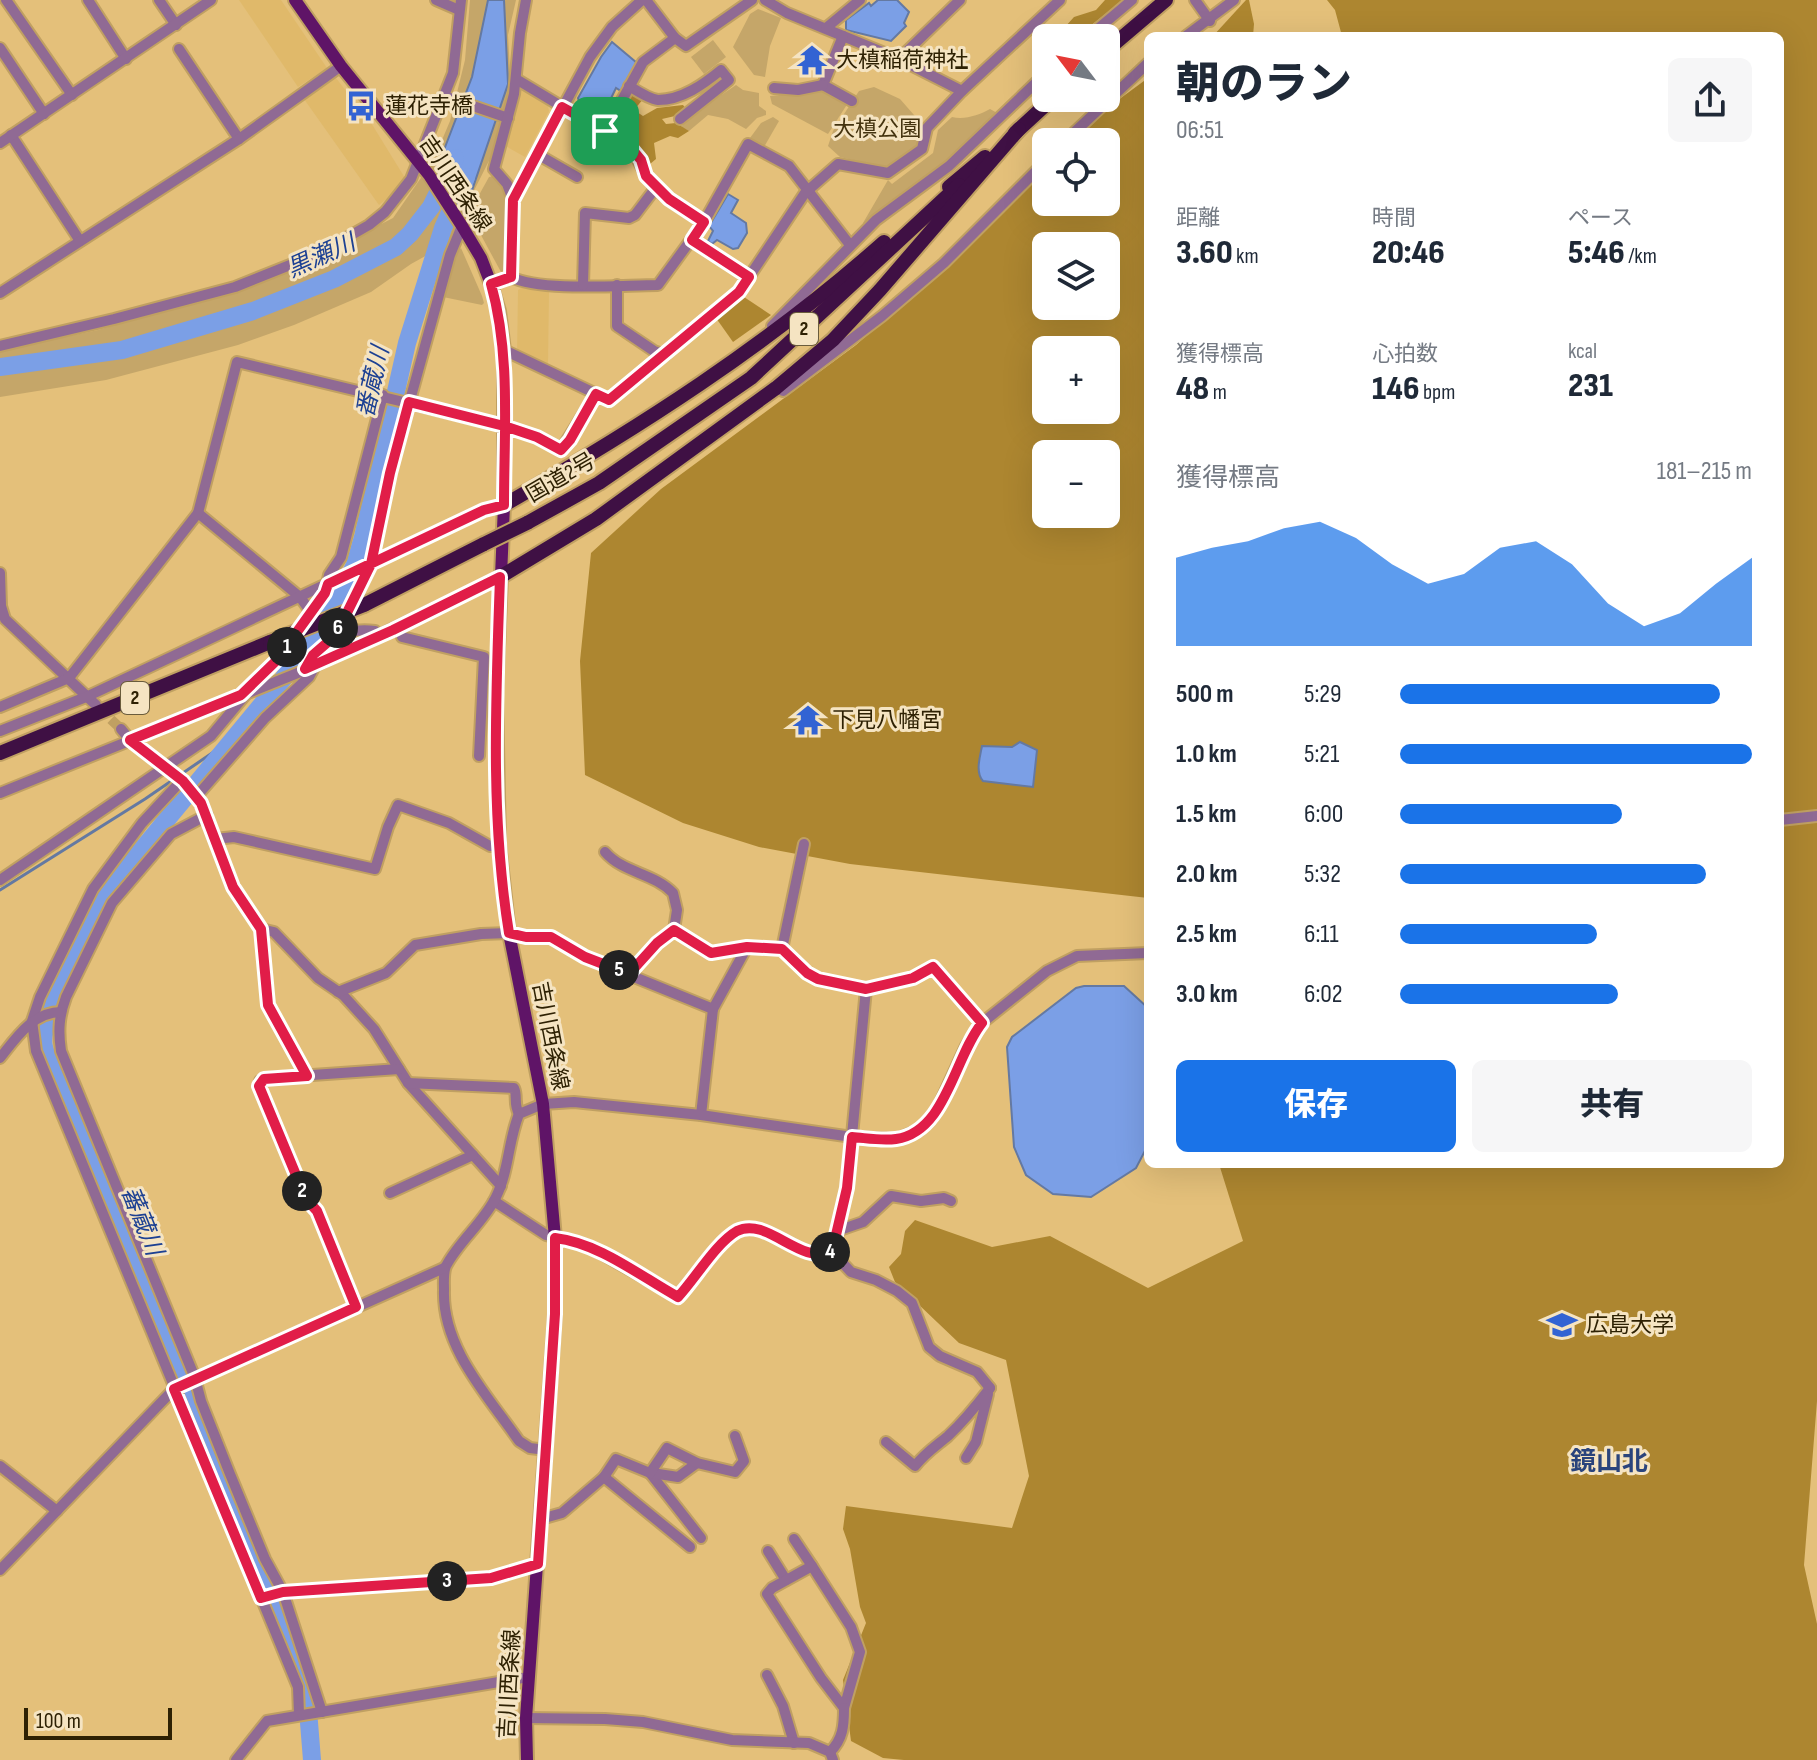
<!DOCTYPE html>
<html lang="ja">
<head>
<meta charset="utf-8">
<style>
	body { margin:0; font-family:"Sofia Sans Condensed","Noto Sans JP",sans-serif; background:#f6f6f7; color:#1f2937; height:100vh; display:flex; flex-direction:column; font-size:30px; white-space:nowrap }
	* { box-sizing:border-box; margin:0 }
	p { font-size:26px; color:#747a83 }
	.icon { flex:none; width:44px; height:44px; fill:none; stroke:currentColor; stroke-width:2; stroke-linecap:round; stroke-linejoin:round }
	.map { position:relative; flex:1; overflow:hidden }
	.panel { position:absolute; left:1144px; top:32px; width:640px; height:1136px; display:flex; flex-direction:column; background:#fff; border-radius:12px; box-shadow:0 8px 32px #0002 }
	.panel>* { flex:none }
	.needle { width:52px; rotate:302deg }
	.fabs { position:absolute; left:1032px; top:24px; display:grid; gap:16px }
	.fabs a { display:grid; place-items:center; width:88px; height:88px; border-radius:12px; background:#fff; box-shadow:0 8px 32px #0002; font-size:40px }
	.scale { position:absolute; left:24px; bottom:20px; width:148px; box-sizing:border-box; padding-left:8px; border:4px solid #2e2103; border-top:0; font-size:22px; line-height:28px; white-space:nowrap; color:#2e2103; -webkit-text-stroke:6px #f5e4c2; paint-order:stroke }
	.pin { position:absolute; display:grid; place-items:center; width:68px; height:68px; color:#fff; margin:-34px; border-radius:16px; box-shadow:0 4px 12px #0006 }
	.km { position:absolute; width:40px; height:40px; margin:-20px; border-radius:50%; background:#222; color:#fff; font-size:22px; line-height:40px; text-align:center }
	.round { display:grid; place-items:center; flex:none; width:84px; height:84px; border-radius:12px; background:#f6f6f7 }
	.overview { display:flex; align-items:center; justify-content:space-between; height:136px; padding:0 32px }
	h1 { font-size:44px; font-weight:800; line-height:60px }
	.metrics { display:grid; grid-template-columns:repeat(3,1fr); gap:12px; height:136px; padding:8px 32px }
	.metrics div { display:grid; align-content:center }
	.metrics b { font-size:34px; font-weight:800 }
	.metrics small { font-size:22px; font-weight:400 }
	.metrics p { font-size:22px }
	.chart { height:224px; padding:16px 32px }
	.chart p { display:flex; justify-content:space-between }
	.chart svg { width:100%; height:144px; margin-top:8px; fill:#1a73e8; opacity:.7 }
	.button { display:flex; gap:16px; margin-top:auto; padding:16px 32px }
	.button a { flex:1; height:92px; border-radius:12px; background:#1a73e8; color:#fff; font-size:32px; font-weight:800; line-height:92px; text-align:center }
	.button a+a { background:#f6f6f7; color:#1f2937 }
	ul { padding:0 32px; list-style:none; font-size:26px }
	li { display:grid; grid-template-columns:128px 96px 1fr; align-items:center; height:60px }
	li i { height:20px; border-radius:10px; background:#1a73e8 }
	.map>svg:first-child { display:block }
</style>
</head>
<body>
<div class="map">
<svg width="1817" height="1760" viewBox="0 0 1817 1760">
	<rect width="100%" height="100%" fill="#e4c07a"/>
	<!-- built -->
	<g fill="#e0b96a">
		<polygon points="239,0 281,0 327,68 298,87"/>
		<polygon points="336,78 373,126 405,178 393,194 379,205 304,99"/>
		<polygon points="520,88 548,106 549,111 525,157 502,144"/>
		<polygon points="521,288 546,288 549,291 548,365 545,367 517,356 518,290"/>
	</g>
	<!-- green -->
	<g fill="#c5a669">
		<polygon points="470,0 516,0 508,35 511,90 497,145 447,244 411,264 371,292 294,325 238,345 106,380 0,397 0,351 98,330 221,294 313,259 393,218 434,159 450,121 465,60"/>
		<polygon points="758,9 781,18 770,46 765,77 754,75 733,47 750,14"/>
		<polygon points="713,40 726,57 704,74 691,57"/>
		<polygon points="1046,43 1046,67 1031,81 1039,48"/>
		<polygon points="736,85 743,90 759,93 759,106 766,111 766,115 757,118 746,129 728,119 708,115 689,131 681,127 702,108"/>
		<polygon points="874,87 900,99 921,123 919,141 914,148 887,168 840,157 828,146 833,131 859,91"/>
		<polygon points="821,91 848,103 828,134 772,104 770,96"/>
		<path d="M990,109l9,5 -29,30 -70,57 -6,-2 -28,26 -3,-2 25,-43 4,4 41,-31 5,-23 14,-13c13,3 27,-2 38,-8z"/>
		<polygon points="773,117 779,121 764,147 750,138 761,123"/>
		<polygon points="493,176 505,192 508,201 507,269 501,272 469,213 489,177"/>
		<polygon points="461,248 482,296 484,303 482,305 443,297 453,258"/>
	</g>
	<!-- forest -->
	<g fill="#ad8630" fill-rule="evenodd">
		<polygon points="1105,0 1123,0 1075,38 1055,38 1074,17 1096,10"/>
		<polygon points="1246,0 1249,0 1254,24 1253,36 1213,36"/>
		<polygon points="1327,0 1817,0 1817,1401 1804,1565 1817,1624 1817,1760 904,1760 883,1758 851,1741 843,1680 866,1623 860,1607 850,1549 843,1529 846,1506 1012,1528 1029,1476 1006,1360 959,1343 895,1282 889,1267 901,1254 905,1231 915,1220 992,1247 1050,1236 1148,1288 1243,1241 1219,1164 1780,1164 1780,36 1342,36 1335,10"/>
		<path d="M1148,78v820l-298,-34 -91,-17 -76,-24 -98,-48 -5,-114 11,-108 70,-64 195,-144 56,-50 51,-53 83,-73v33h60v-60h-31l35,-36zM1046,246h60v60h-60zM1046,350h60v60h-60zM1046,454h60v60h-60z"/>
		<polygon points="633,93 644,98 634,110 643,116 657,108 683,105 686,109 675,116 662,119 666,124 676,123 689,131 678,138 670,136 654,143 656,159 650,164 645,162 640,148 613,131 616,119"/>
		<polygon points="744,297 771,315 733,342 716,318"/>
	</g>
	<!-- water -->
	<g fill="#7b9fe6" stroke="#6479a2" stroke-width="2">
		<polygon points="488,0 504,0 508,84 466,208 437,168 472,77"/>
		<polygon points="878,0 897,0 909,12 904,23 906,26 891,41 846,30 846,20 869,3 871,6"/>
		<polygon points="612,42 637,63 621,91 616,88 599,123 583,114 578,98 601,57"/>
		<polygon points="728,194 738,200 731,213 746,223 747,233 738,248 733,249 717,240 712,244 708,241 713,231 709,226"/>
		<path d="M1020,742l17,8 -4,37 -50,-6c-8,-9 -3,-24 -1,-35l30,1z"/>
		<polygon points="1084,986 1124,986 1148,1008 1148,1145 1136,1168 1091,1197 1053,1194 1026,1175 1014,1147 1007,1047 1012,1037 1076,988"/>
	</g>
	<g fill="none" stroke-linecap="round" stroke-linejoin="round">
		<!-- stream -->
		<polyline stroke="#6479a2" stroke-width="3" points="0,890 145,799 234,738"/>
		<!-- river -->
		<g stroke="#7b9fe6" stroke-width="18">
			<polyline points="0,367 122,350 253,311 334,279 396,247 410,234 431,207 455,158"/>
			<path d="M312,1760l-6,-75 -233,-575c-9,-20 -24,-42 -29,-63 -7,-28 49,-133 67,-160l172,-208 56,-83 16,-31 8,-28 44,-194 36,-115 23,-51"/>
		</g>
		<!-- minor-tunnel -->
		<polyline stroke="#c0a062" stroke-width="10" stroke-dasharray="10 5" stroke-linecap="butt" points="100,709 121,729"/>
		<!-- minor casing -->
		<g stroke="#c0a062" stroke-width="14">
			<g id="minor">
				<polyline points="6,0 72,95"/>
				<polyline points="88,0 126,59"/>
				<polyline points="159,0 176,25"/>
				<polyline points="436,0 459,10"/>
				<polyline points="646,0 675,38 686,46 752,0"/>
				<polyline points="765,0 787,13 899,59 962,91"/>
				<polyline points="1195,0 1210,21"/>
				<polyline points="826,28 860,0"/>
				<polyline points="843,36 823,85 852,101"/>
				<polyline points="1186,36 1234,0"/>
				<polyline points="1087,38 1132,0"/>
				<polyline points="0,48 44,114"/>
				<polyline points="179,49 239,139"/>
				<polyline points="899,59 960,0"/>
				<path d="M516,79l115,69c7,9 10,20 16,29 13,20 37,33 57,45"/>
				<path d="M629,86c8,5 20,13 29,14 24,0 46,-16 63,-30l8,10 -49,39"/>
				<polyline points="774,88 798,90 823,85"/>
				<polyline points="444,96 508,118"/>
				<polyline points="605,131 643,62 675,38"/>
				<polyline points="11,135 80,241"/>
				<polyline points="1064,142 1148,63"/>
				<polyline points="0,143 211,0"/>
				<polyline points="537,154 577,177"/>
				<polyline points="513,200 507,184 494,169 514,94 520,33 526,0"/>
				<polyline points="692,240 749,277"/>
				<path d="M511,277c30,15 111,8 147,8l46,-63 44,-78 41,22 61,79"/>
				<polyline points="491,284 511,277 513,200 590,57 612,27 642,0"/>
				<polyline points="583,285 585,213 629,218 635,215 657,186"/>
				<polyline points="617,285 617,326 654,351 665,355"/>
				<polyline points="0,293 239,139 341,66"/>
				<polyline points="772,326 876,220 949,166 1046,73"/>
				<polyline points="0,346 114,319 235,287 320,253 369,225 385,212 411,179 453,73 461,0"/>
				<polyline points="504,350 609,400 739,292 805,193 838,164 888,173 922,149 927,128 962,91 1060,0"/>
				<polyline points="776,388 783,391 882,316 944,263 1046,161"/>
				<polyline points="198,513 300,597 313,615"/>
				<polyline points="0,573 1,606 5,619 96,705"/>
				<polyline points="336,635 371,564 390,473 450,255 462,226"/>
				<polyline points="402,637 484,657 479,756"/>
				<path d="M305,669c16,-28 37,-42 70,-38"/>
				<polyline points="245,691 276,661 292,639 325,593 329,575 341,557 383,395"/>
				<polyline points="0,707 69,678 198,513 237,362 504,426 537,437 561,450 596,394"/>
				<polyline points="121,729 130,740 183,781 201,803 233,887 261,929 274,932 318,978 343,995 374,1029 408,1083 501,1186"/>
				<polyline points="0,731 86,697 484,510 504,505"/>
				<polyline points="182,780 142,823 93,889 40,997 32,1021 36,1051 298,1687 299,1714"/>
				<polyline points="0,793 315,666 500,577"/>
				<polyline points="196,797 265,718 309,677 315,666"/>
				<path d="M207,815l-36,19 -59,69 -46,94c-7,19 -8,34 -5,54l134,327 6,23 29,73 35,85 18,33 39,120"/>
				<polyline points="1780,820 1817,816"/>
				<polyline points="215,839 234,837 375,869 388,827 398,805 449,823 490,846 499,844"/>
				<path d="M605,852c18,21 49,21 68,41l4,17 -3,20"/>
				<polyline points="0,880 211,736 246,694"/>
				<polyline points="261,929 268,1005 307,1076"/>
				<polyline points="782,949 804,844"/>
				<polyline points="629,974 657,943 674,930 711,953 747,947 782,949 807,973 818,979 866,989 913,978 933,967 982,1023"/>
				<polyline points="338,992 386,973 415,945 481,934 509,933 526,937 551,937 585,957 713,1009"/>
				<path d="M0,1058c16,-20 33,-46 61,-46"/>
				<path d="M408,1083l106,5c4,9 -1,15 5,26"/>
				<polyline points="701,1115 713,1009 747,947"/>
				<polyline points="390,1193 473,1155"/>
				<path d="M494,1201l52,34 42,11 90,51c18,-18 38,-54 59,-66 30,-15 61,34 95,21l15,-64 19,-199"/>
				<polyline points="837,1231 863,1222 891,1196 921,1201 944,1198 951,1201"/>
				<polyline points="832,1252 851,1272 876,1280 897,1291 912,1303 929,1347 940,1356 977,1372 990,1388"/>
				<polyline points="356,1307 317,1211 306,1199 259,1086 260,1081 269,1078 399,1069"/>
				<path d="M886,1442l29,24c10,-13 21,-20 33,-30 16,-15 29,-31 42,-48"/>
				<path d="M546,1450l-16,-2 -11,-7c-31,-45 -77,-93 -75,-151 0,-7 -1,-17 2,-24 13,-25 38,-44 50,-69 13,-26 12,-56 23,-83l24,-10 31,-2 127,13 151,22 44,2 23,-9 16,-16 31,-68 16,-23 65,-52 30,-15 71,-3"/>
				<polyline points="966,1458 976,1442 988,1394"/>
				<polyline points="0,1466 57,1511"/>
				<polyline points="650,1473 701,1538"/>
				<polyline points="652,1473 678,1477 697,1463"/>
				<polyline points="604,1477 690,1547"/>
				<polyline points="541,1519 562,1513 604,1477 616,1459 650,1473 667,1448 697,1463 735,1472 744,1461 735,1436"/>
				<polyline points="794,1539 812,1566"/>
				<polyline points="768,1551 786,1580"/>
				<polygon points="812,1566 851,1627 860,1652 844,1708 821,1678 767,1594 772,1588"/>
				<polyline points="0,1570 174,1389 444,1268"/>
				<polyline points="261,1598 283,1592 491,1578 538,1564"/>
				<polyline points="767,1675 783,1706 794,1743"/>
				<polyline points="526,1718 605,1719 643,1722 732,1740 809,1743 830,1752 833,1760"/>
				<path d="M830,1752c13,-13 14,-26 14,-44"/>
				<polyline points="236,1760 267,1721 529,1677"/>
			</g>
		</g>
		<!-- major casing -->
		<g stroke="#c0a062" stroke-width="16">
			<polyline id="major" points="295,0 341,66 429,175 462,226 481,258 491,284 499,311 504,350 504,505 496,695 499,844 509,933 543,1104 555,1238 555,1314 526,1718 527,1760"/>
		</g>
		<!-- highway casing -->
		<g stroke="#c0a062" stroke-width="18">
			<g id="highway">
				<polyline points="1106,51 1166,0"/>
				<polyline points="1015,133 1053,98"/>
				<polyline points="949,187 985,157"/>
				<path d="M504,505c135,-77 264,-160 380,-263"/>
				<polyline points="527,523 599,483 751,378 959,185"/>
				<polyline points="500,577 596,519 776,388 833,340 880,290 1019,129"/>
				<polyline points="364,605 484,544"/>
				<polyline points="0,753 270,642"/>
			</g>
		</g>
		<!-- minor -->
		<use href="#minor" stroke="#906a94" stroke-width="10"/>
		<!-- major -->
		<use href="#major" stroke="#5f1467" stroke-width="12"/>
		<!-- highway -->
		<use href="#highway" stroke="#3f1044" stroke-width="14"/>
		<!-- highway-bridge casing -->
		<g stroke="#c0a062" stroke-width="18" stroke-linecap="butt">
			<g id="highway-bridge">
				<polyline points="484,544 527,523"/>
				<polyline points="270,642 364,605"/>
			</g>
		</g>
		<!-- highway-bridge -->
		<use href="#highway-bridge" stroke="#3f1044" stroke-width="14"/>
	</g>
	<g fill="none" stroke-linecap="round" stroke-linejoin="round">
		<!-- route casing -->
		<g stroke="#fff" stroke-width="16">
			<path id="route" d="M605,131l-43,-24 -49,93 -2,77 -20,7c20,71 13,147 13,221l-20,5 -156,74 -3,9 -49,68 -35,34 -111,45 53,41 18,22 32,84 28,42 7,76 39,71 -43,3 -5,7 47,113 11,12 39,96 -182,82 87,209 22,-6 208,-14 47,-14 17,-250v-76c44,5 85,38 123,59 17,-18 38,-54 59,-66 30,-15 62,34 95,21l15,-64 5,-51c14,1 29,4 44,2 50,-7 58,-81 86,-116l-49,-56 -20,11 -47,11 -48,-10 -11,-6 -25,-24 -35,-2 -36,6 -37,-23 -17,13 -28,31 -44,-17 -34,-20h-25l-17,-4c-19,-117 -13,-237 -9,-356l-107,53 -88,39 8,-14 23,-20 35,-71 19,-91 19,-71 95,24 33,11 24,13 9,-10 26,-46 13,6 130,-108 10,-15 -57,-37 12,-18 -35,-23 -23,-23 -5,-16 -10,-12 -26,-17"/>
		</g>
		<!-- route -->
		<use href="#route" stroke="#e11d48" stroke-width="10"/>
	</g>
	<!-- icons -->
	<defs>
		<g id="temple-bare" transform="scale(2.4)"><path d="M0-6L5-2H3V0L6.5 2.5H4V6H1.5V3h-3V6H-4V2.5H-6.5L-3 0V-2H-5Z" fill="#3263d3" stroke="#f5e4c2" stroke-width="2.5" paint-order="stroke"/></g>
		<g id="bus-bare" transform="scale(2.4)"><path d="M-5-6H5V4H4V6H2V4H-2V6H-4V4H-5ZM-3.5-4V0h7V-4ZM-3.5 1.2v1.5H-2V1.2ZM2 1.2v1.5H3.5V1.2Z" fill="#3263d3" stroke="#f5e4c2" stroke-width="2.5" paint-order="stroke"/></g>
		<g id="university-bare" transform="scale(2.4)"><path d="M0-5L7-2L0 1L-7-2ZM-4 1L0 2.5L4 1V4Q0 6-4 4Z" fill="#3263d3" stroke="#f5e4c2" stroke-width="2.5" paint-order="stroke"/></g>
	</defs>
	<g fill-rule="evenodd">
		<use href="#temple-bare" x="812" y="60"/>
		<use href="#bus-bare" x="361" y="106"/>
		<use href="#temple-bare" x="808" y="720"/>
		<use href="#university-bare" x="1562" y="1325"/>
	</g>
	<g text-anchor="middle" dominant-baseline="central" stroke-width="6" stroke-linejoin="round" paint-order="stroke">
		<!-- shield labels -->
		<g fill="#f5e4c2" stroke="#6a5c3c" stroke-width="2">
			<rect x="790" y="313" width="28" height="32" rx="6"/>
			<rect x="121" y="682" width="28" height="32" rx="6"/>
		</g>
		<g font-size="20" font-weight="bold" fill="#2e2103">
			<text x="804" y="329">2</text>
			<text x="135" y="698">2</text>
		</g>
		<!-- poi labels -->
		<g font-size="22" fill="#2e2103" stroke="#f5e4c2" text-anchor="start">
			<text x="836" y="60">大槙稲荷神社</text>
			<text x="385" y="106">蓮花寺橋</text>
			<text x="832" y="720">下見八幡宮</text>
			<text x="1586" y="1325">広島大学</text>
		</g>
		<!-- park labels -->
		<g font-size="22" fill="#44330f" stroke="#f5e4c2">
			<text x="877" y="129">大槙公園</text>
		</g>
		<!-- street labels -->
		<g font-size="22" fill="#2e2103" stroke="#f5e4c2">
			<text transform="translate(455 184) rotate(56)">吉川西条線</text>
			<text transform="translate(561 478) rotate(-30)">国道2号</text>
			<text transform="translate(550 1036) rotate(79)">吉川西条線</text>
			<text transform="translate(510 1684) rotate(-87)">吉川西条線</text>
		</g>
		<!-- water labels -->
		<g font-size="24" font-style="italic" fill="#1d4193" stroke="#f5e4c2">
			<text transform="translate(321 256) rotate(-24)">黒瀬川</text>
			<text transform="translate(373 382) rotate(-77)">番蔵川</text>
			<text transform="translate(142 1221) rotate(68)">蕃蔵川</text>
		</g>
		<!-- quarter labels -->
		<g font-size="26" font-weight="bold" fill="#2a447c" stroke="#f5e4c2">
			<text x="1609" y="1462">鏡山北</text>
		</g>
	</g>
</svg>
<div class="fabs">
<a><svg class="needle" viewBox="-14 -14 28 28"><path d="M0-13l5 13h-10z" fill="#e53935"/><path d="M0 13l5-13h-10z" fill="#747a83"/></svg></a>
<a><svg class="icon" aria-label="locate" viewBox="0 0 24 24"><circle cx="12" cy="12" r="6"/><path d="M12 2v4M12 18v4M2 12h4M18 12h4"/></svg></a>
<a><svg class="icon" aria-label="layers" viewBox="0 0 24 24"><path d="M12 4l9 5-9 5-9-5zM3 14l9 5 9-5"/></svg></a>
<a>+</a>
<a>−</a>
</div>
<div class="scale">100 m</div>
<div class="pin" style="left:605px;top:131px;background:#1e9e55"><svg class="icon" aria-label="arrive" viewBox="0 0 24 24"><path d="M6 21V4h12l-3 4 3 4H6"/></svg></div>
<b class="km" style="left:287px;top:647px">1</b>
<b class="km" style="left:302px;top:1191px">2</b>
<b class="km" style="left:447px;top:1581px">3</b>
<b class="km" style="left:830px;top:1252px">4</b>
<b class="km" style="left:619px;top:970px">5</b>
<b class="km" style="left:338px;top:628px">6</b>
<section class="panel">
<div class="overview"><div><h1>朝のラン</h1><p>06:51</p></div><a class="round"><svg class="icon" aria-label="share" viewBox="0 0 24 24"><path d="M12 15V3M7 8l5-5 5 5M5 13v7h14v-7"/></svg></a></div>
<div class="metrics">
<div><p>距離</p><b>3.60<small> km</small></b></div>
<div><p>時間</p><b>20:46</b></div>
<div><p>ペース</p><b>5:46<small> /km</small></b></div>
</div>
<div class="metrics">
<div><p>獲得標高</p><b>48<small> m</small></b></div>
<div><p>心拍数</p><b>146<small> bpm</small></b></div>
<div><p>kcal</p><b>231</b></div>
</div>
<div class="chart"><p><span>獲得標高</span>181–215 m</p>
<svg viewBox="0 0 160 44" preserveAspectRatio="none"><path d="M0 44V17L10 14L20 12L30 8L40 6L50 11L60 19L70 25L80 22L90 14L100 12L110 19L120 31L130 38L140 34L150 25L160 17V44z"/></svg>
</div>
<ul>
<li><b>500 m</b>5:29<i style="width:91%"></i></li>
<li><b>1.0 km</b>5:21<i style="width:100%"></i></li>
<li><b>1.5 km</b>6:00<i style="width:63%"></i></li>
<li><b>2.0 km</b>5:32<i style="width:87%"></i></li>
<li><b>2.5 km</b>6:11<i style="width:56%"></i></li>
<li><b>3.0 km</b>6:02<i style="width:62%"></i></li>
</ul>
<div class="button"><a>保存</a><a>共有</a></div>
</section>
</div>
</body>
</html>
